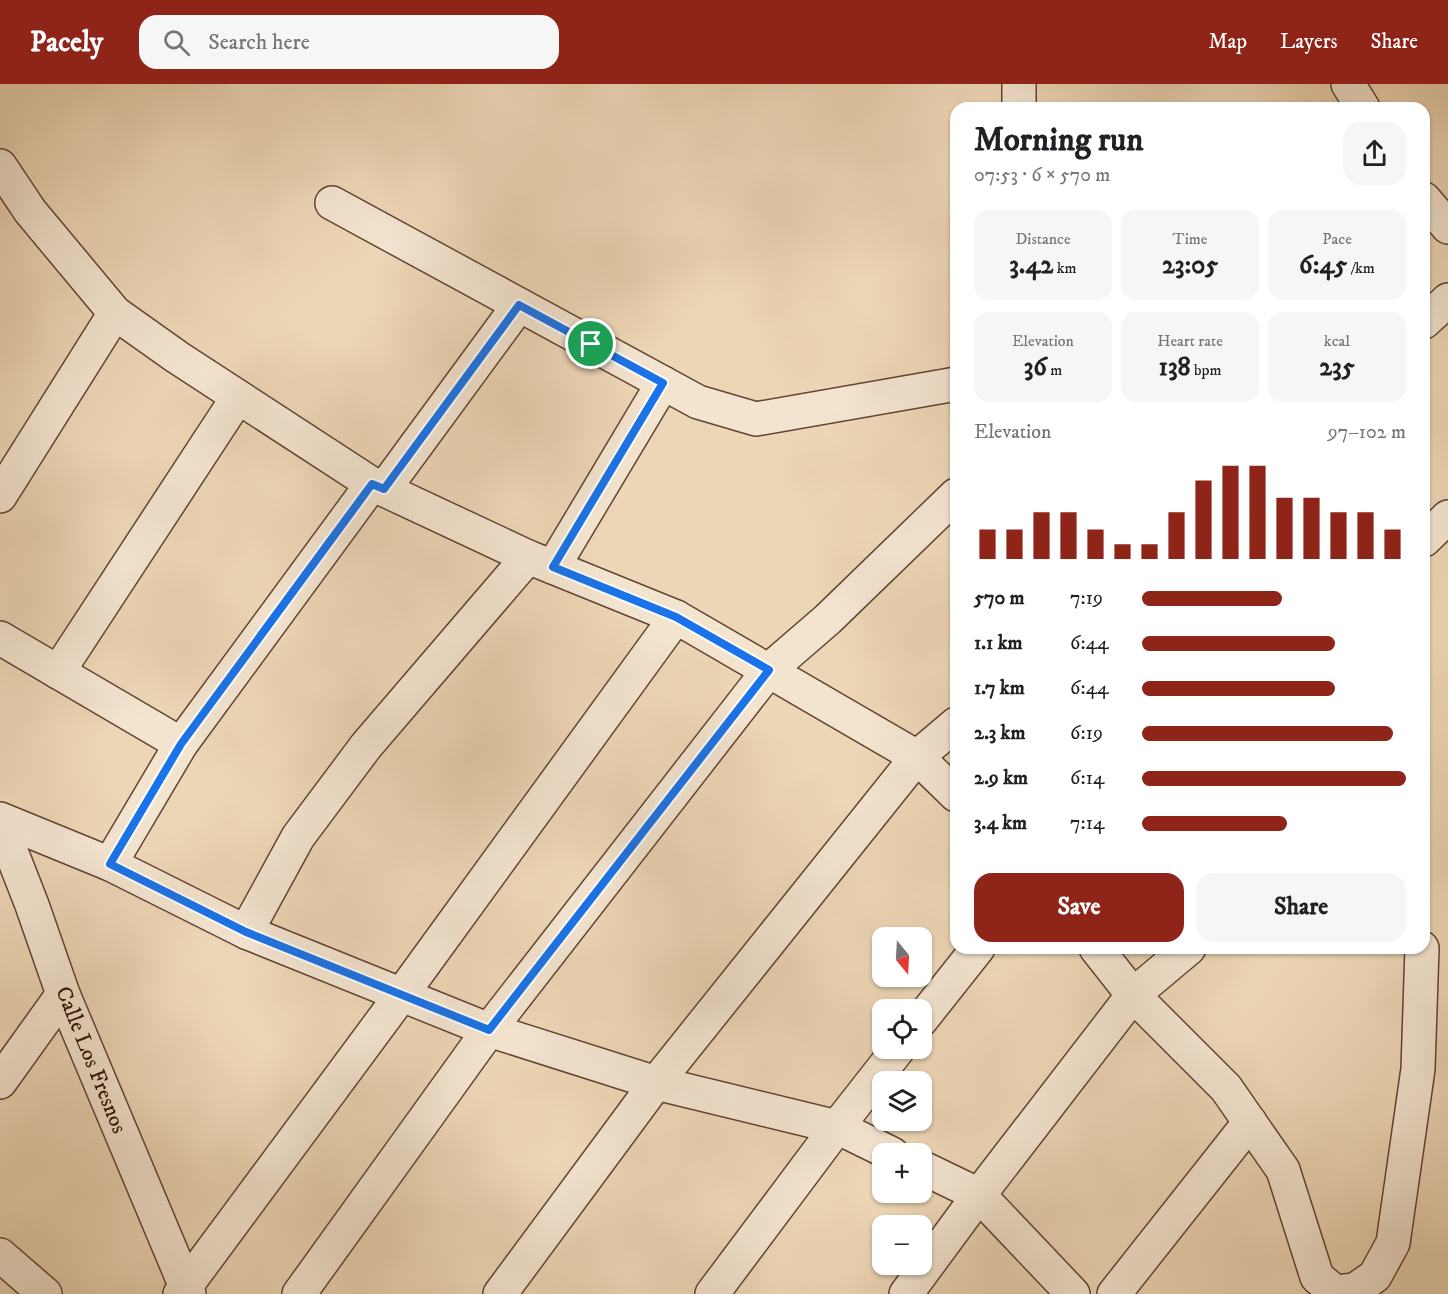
<!DOCTYPE html>
<html lang="en">
<head>
<meta charset="utf-8">
<style>
	body { margin:0; font-family:"IM FELL DW Pica",serif; background:#f6f6f6; color:#202124; height:100vh; display:flex; flex-direction:column; font-size:22px; white-space:nowrap }
	* { box-sizing:border-box; margin:0 }
	p { font-size:20px; color:#757577 }
	.icon { flex:none; width:33px; height:33px; fill:none; stroke:currentColor; stroke-width:2; stroke-linecap:round; stroke-linejoin:round }
	.map { position:relative; flex:1; overflow:hidden }
	.drawer { position:absolute; left:950px; top:18px; width:480px; height:852px; display:flex; flex-direction:column; background:#fff; border-radius:18px; box-shadow:0 2px 4px #0004 }
	.drawer>* { flex:none }
	.needle { width:39px; rotate:162deg }
	.buttons { position:absolute; left:872px; top:843px; display:grid; gap:12px }
	.buttons a { display:grid; place-items:center; width:60px; height:60px; border-radius:12px; background:#fff; box-shadow:0 2px 4px #0004; font-size:30px }
	.pin { position:absolute; display:grid; place-items:center; width:51px; height:51px; color:#fff; margin:-26px; border:3px solid #fff; border-radius:50%; box-shadow:0 2px 6px #0007 }
	.round { display:grid; place-items:center; flex:none; width:63px; height:63px; border-radius:18px; background:#f6f6f6 }
	.headline { display:flex; align-items:center; justify-content:space-between; height:102px; padding:0 24px }
	h1 { font-size:33px; font-weight:700; line-height:45px }
	.metrics { display:grid; grid-template-columns:repeat(3,1fr); gap:9px; height:102px; padding:6px 24px }
	.metrics div { display:grid; align-content:center; border-radius:15px; background:#f6f6f6; text-align:center }
	.metrics b { font-size:26px; font-weight:700 }
	.metrics small { font-size:16px; font-weight:400 }
	.metrics p { font-size:16px }
	.chart { height:168px; padding:12px 24px }
	.chart p { display:flex; justify-content:space-between }
	.chart svg { width:100%; height:108px; margin-top:6px; stroke:#8f2418; stroke-width:6 }
	.cta { display:flex; gap:12px; margin-top:auto; padding:12px 24px }
	.cta a { flex:1; height:69px; border-radius:18px; background:#8f2418; color:#fff; font-size:24px; font-weight:700; line-height:69px; text-align:center }
	.cta a+a { background:#f6f6f6; color:#202124 }
	ul { padding:0 24px; list-style:none; font-size:20px }
	li { display:grid; grid-template-columns:96px 72px 1fr; align-items:center; height:45px }
	li i { height:15px; border-radius:8px; background:#8f2418 }
	header { display:flex; align-items:center; gap:36px; box-sizing:border-box; height:84px; padding:0 30px; background:#8f2418; color:#fff }
	header strong { font-size:28px }
	nav { display:flex; gap:33px; margin-inline-start:auto; font-size:21px }
	.search { width:420px; height:54px; background:#f6f6f6; display:flex; align-items:center; gap:15px; box-sizing:border-box; padding:0 21px; border-radius:18px; color:#757577; font-size:22px }
	.map>svg:first-child { display:block }
</style>
</head>
<body>
<header>
<strong>Pacely</strong>
<div class="search"><svg class="icon" aria-label="search" viewBox="0 0 24 24"><circle cx="10" cy="10" r="6"/><path d="M15 15l6 6"/></svg>Search here</div>
<nav><a>Map</a><a>Layers</a><a>Share</a></nav>
</header>
<div class="map">
<svg width="1448" height="1210" viewBox="0 0 1448 1210">
	<rect width="100%" height="100%" fill="#edd6b6"/>
	<filter id="stains"><feTurbulence type="fractalNoise" baseFrequency=".00333" numOctaves="4"/><feColorMatrix values="0 0 0 0 .2 0 0 0 0 .09 0 0 0 0 .02 0 0 0 .5 -.17"/></filter>
	<radialGradient id="worn" r=".72"><stop offset=".6" stop-color="#630" stop-opacity="0"/><stop offset="1" stop-color="#630" stop-opacity=".3"/></radialGradient>
	<g fill="none" stroke-linecap="round" stroke-linejoin="round">
		<!-- minor casing -->
		<g stroke="#614433" stroke-width="36">
			<g id="minor">
				<polyline points="1348,0 1363,24"/>
				<polyline points="1019,24 1019,0"/>
				<polyline points="0,82 30,127 115,229 177,273 372,400 528,473 676,533 917,673 956,711"/>
				<polyline points="1424,115 1448,143"/>
				<polyline points="332,119 698,318 756,335 956,300"/>
				<polyline points="1424,238 1448,216"/>
				<polyline points="384,405 519,221"/>
				<polyline points="0,412 115,229"/>
				<polyline points="1424,456 1448,433"/>
				<polyline points="553,483 663,299"/>
				<polyline points="0,554 181,660"/>
				<polyline points="58,588 238,313"/>
				<polyline points="0,735 110,780 246,848 489,946 656,999 837,1043 892,1070"/>
				<polyline points="0,739 32,821 63,910 189,1210"/>
				<polyline points="110,780 181,660 372,400"/>
				<polyline points="246,848 298,753 366,662 528,473"/>
				<polyline points="1096,864 1133,911 1226,1004 1283,1086 1317,1193 1335,1208 1355,1206 1375,1192 1393,1159 1418,985 1422,864"/>
				<polyline points="921,936 978,864"/>
				<polyline points="0,998 63,910"/>
				<polyline points="921,1083 979,1111 1073,1210"/>
				<polyline points="0,1171 45,1210"/>
				<polyline points="180,1210 402,910 676,533"/>
				<polyline points="299,1210 489,946 769,586 828,535 956,411"/>
				<polyline points="500,1210 656,999 917,673 956,640"/>
				<polyline points="712,1210 837,1043 899,964"/>
				<polyline points="906,1210 979,1111 1133,911 1189,864"/>
				<polyline points="1114,1210 1250,1038"/>
			</g>
		</g>
		<!-- minor -->
		<use href="#minor" stroke="#f3e4d0" stroke-width="33"/>
	</g>
	<g fill="none" stroke-linecap="round" stroke-linejoin="round">
		<!-- route casing -->
		<g stroke="#fff" stroke-width="12">
			<polygon id="route" points="519,221 663,299 553,483 676,533 769,586 489,946 246,848 110,780 181,660 372,400 384,405"/>
		</g>
		<!-- route -->
		<use href="#route" stroke="#1a73e8" stroke-width="8"/>
	</g>
	<g text-anchor="middle" dominant-baseline="central" stroke-width="6" stroke-linejoin="round" paint-order="stroke">
		<!-- street labels -->
		<g font-size="22" fill="#321307" stroke="#f3e4d0">
			<text transform="translate(91 976) rotate(68)">Calle Los Fresnos</text>
		</g>
	</g>
	<rect width="100%" height="100%" filter="url(#stains)"/>
	<rect width="100%" height="100%" fill="url(#worn)"/>
</svg>
<div class="buttons">
<a><svg class="needle" viewBox="-14 -14 28 28"><path d="M0-13l5 13h-10z" fill="#e53935"/><path d="M0 13l5-13h-10z" fill="#757577"/></svg></a>
<a><svg class="icon" aria-label="locate" viewBox="0 0 24 24"><circle cx="12" cy="12" r="6"/><path d="M12 2v4M12 18v4M2 12h4M18 12h4"/></svg></a>
<a><svg class="icon" aria-label="layers" viewBox="0 0 24 24"><path d="M12 4l9 5-9 5-9-5zM3 14l9 5 9-5"/></svg></a>
<a>+</a>
<a>−</a>
</div>
<div class="pin" style="left:591px;top:260px;background:#1e9e55"><svg class="icon" aria-label="arrive" viewBox="0 0 24 24"><path d="M6 21V4h12l-3 4 3 4H6"/></svg></div>
<section class="drawer">
<div class="headline"><div><h1>Morning run</h1><p>07:53 · 6 × 570 m</p></div><a class="round"><svg class="icon" aria-label="share" viewBox="0 0 24 24"><path d="M12 15V3M7 8l5-5 5 5M5 13v7h14v-7"/></svg></a></div>
<div class="metrics">
<div><p>Distance</p><b>3.42<small> km</small></b></div>
<div><p>Time</p><b>23:05</b></div>
<div><p>Pace</p><b>6:45<small> /km</small></b></div>
</div>
<div class="metrics">
<div><p>Elevation</p><b>36<small> m</small></b></div>
<div><p>Heart rate</p><b>138<small> bpm</small></b></div>
<div><p>kcal</p><b>235</b></div>
</div>
<div class="chart"><p><span>Elevation</span>97–102 m</p>
<svg viewBox="0 0 160 44" preserveAspectRatio="none"><path d="M5 44V32M15 44V32M25 44V25M35 44V25M45 44V32M55 44V38M65 44V38M75 44V25M85 44V12M95 44V6M105 44V6M115 44V19M125 44V19M135 44V25M145 44V25M155 44V32"/></svg>
</div>
<ul>
<li><b>570 m</b>7:19<i style="width:53%"></i></li>
<li><b>1.1 km</b>6:44<i style="width:73%"></i></li>
<li><b>1.7 km</b>6:44<i style="width:73%"></i></li>
<li><b>2.3 km</b>6:19<i style="width:95%"></i></li>
<li><b>2.9 km</b>6:14<i style="width:100%"></i></li>
<li><b>3.4 km</b>7:14<i style="width:55%"></i></li>
</ul>
<div class="cta"><a>Save</a><a>Share</a></div>
</section>
</div>
</body>
</html>
